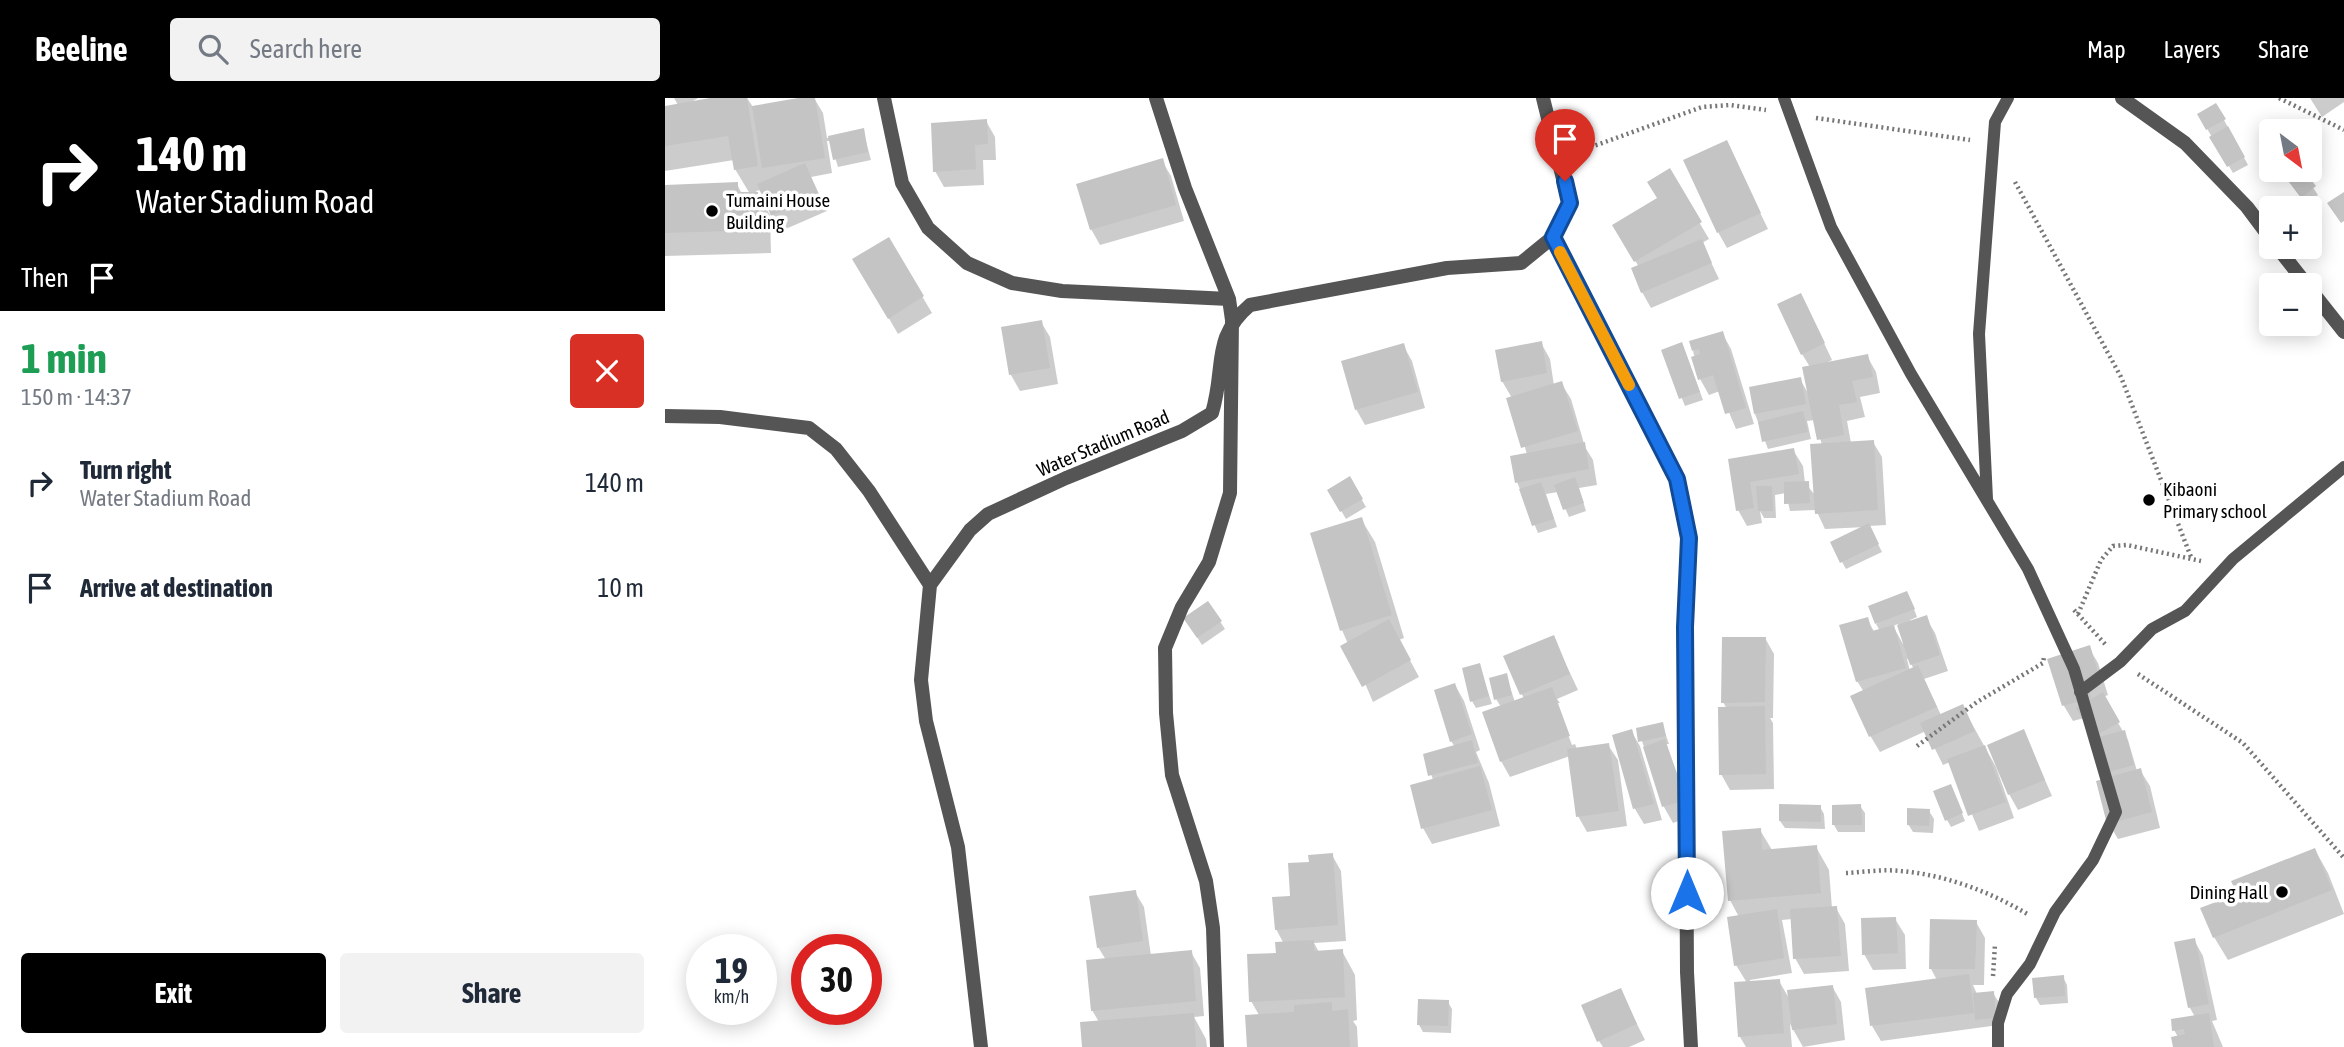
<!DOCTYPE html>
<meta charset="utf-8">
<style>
body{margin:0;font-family:"Asap Condensed",sans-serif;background:#f2f2f3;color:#1f2937;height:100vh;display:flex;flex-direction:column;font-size:26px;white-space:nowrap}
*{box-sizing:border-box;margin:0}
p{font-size:23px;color:#747a83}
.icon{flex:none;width:38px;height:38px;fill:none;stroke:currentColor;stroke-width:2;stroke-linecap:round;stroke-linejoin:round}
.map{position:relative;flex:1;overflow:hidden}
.details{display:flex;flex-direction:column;background:#fff;width:665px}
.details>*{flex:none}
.hud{background:#000;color:#fff;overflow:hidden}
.needle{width:46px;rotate:148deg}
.tools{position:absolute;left:1594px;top:21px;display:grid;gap:14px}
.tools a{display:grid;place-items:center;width:63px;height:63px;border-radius:7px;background:#fff;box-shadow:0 4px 18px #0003;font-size:35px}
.speed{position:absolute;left:21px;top:836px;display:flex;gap:14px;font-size:35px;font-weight:700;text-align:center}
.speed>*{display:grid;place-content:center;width:91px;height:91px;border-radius:50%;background:#fff;box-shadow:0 4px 18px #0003;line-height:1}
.speed small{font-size:18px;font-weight:400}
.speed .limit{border:10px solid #d22;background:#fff;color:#111}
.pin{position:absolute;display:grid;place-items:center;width:60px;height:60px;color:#fff;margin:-72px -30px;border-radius:50% 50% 50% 0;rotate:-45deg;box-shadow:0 0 7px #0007}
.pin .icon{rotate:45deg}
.me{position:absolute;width:77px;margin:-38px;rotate:0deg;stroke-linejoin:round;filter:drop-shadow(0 0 5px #0008)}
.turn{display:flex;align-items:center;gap:24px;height:147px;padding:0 21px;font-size:32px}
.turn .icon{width:91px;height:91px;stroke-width:2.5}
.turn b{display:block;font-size:49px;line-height:60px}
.then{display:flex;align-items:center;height:66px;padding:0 21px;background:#0003;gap:14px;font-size:26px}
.round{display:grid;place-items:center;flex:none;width:74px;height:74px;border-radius:7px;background:#f2f2f3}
.overview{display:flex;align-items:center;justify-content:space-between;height:119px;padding:0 21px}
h1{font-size:42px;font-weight:700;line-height:52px;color:#1e9e55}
.button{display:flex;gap:14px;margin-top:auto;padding:14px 21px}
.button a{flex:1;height:80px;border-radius:7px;background:#000;color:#fff;font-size:28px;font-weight:700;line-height:80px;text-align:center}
.button a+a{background:#f2f2f3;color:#1f2937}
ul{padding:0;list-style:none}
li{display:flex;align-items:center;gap:21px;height:105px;padding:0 21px}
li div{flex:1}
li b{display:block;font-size:26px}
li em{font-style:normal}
header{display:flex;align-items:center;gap:42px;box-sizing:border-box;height:98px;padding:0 35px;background:#000;color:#fff}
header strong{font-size:33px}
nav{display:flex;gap:38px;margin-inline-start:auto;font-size:24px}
.search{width:490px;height:63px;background:#f2f2f3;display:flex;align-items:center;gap:18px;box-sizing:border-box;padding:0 24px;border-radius:7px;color:#747a83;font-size:26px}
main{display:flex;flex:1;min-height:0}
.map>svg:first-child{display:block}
</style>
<header>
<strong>Beeline</strong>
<div class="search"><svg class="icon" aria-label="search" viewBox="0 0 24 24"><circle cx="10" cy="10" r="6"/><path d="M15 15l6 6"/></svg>Search here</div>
<nav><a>Map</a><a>Layers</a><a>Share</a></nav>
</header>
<main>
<section class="details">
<div class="hud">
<div class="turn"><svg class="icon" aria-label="right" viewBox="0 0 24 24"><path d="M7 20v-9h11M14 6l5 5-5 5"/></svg><div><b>140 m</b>Water Stadium Road</div></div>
<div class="then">Then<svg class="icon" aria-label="arrive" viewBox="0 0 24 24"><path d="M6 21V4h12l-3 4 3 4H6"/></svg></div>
</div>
<div class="overview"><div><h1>1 min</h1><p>150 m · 14:37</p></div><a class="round" style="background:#d93025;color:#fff"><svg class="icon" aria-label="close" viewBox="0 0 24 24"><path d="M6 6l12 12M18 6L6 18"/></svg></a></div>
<ul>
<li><svg class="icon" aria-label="right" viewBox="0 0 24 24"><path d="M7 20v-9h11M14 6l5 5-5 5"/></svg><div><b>Turn right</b><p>Water Stadium Road</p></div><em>140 m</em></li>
<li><svg class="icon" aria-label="arrive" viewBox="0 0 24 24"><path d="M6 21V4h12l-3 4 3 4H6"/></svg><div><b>Arrive at destination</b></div><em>10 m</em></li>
</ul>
<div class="button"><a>Exit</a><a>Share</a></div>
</section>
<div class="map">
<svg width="1679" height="949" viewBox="0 0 1679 949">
<rect width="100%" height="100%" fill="#fff"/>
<path fill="#0003" fill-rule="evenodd" d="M9,0H33L25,5L82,0L88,9L149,0L158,15L162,40L198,32L206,62L173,69L165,43H162L167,75L146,79L162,113L116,133L96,92L91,93L105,117L106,155L0,158V89L72,86L77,96H85L70,71L69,62L0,73V9L13,7Z
M1645,0H1679V4L1657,19Z
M1551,7L1583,67L1568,75L1534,17Z
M321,23L330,39L331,62H318L319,87L279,89L270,73Z
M1061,44L1103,131L1062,150L1053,134Z
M497,63L506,78L519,123L435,147L426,131Z
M1615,72H1636L1653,97L1641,106Z
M1004,73L1044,141L1037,145L1054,181L986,210L977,194L974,169L949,128L994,101Z
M223,141L267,215L233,236L190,162Z
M1144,213L1167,262L1161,265L1202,258L1211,274L1215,295L1195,299L1200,319L1182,323L1186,345L1208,344L1217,359L1221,427L1204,428L1217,454L1181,471L1177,464L1201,429L1160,431L1151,412L1125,413L1121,395L1110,397L1111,420H1099L1095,413L1097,425L1082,428L1073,412L1065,362L1128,352L1138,368L1140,385L1150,397L1157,347L1150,322L1142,323L1146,341L1103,351L1090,316L1135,281L1144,297L1145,269L1137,256Z
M376,224L385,239L393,286L355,293L346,277L338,231Z
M1057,235L1066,251L1089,326L1071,331L1055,293L1044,297L1035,281L1028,253Z
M876,245L885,261L889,288L896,285L906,301L920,349L928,362L932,387L914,390L921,413L904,419L893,394L881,396L892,429L873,435L852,384L862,357L847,300L837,283Z
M738,247L747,263L760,310L700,327L691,311Z
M998,253H1020L1038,302L1020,308Z
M684,380L701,409L681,421L664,392Z
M696,421L710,444L739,540L734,542L754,579L708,604L677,532Z
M1246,503L1252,519L1245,522L1246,525L1261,520L1270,535L1283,573L1259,581L1276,617L1297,608L1331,669L1349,720L1314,733L1285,664L1278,667L1261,633L1215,654L1206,639L1188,599L1199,594L1192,583L1202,521L1210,535L1215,533L1211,526ZM1233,526L1240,546H1238L1228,528ZM1242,561H1243L1249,571L1245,573Z
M543,505L560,531L537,547L525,528Z
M888,539L913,592L892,601L895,605H891L907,647L910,646L912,651L943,647L953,662L962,728L922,734L913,718L905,658L845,679L836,663V609L831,601L841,577L850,604L859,601L840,559Z
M1100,540L1109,556L1108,620H1105L1108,625L1109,691L1065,692L1056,676L1062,611L1058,604Z
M1424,550L1433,565L1443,597L1438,599L1463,642L1472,673L1475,672L1485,688L1495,730L1453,741L1444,726L1441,682L1419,620L1408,623L1399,608L1384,562Z
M814,567L827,606L811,610L807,603Z
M790,587L799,603L815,652L811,654L824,685L835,728L767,746L758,730L768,682L760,657L790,649L786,643Z
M997,626L1004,646H1001L1028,718L1008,725L999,709L973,631Z
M966,633L975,648L997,722L979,726L970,711L949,638Z
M1359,634L1387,698L1353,712L1344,696Z
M1289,695L1300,723L1286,729L1282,722Z
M1195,708L1200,715V734H1173L1169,727Z
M1155,709L1159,716L1160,731L1120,730L1115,723Z
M1264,713L1269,721L1268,735L1248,734L1243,726Z
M1095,732L1107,752L1151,749L1164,772L1167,810H1171L1180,826L1184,873L1139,876L1130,860L1127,821L1117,822L1127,875L1085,882V885L1114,883L1125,902L1167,888L1176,904L1180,942L1138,949L1125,926L1127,949H1081L1075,939L1082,885L1071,867L1074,819L1065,802Z
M1650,752L1663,775L1679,816L1563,862L1549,839L1574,797Z
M667,757L676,773L681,843L649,845L654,854L677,853L690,877L692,922L688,923L692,929L693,949H583L594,917L586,903L619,846L611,831L646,765Z
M470,794L479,809L486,858L526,854L535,870L539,918L529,919L541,941L542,949H419L434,924L427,912L441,862L433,849Z
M1230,821L1240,837L1241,871L1208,872L1199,856Z
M1311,824L1320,840L1319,887H1308L1312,896L1328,895L1333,903L1334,927L1216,943L1207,928L1272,882L1266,871Z
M1529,842L1538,858L1552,922L1547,923L1558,949H1510L1513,939L1509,932L1530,919L1525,910L1511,846Z
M1398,879L1402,887L1403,905L1375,907L1371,900Z
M955,892L980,942L964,949H938L934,943Z
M783,904L787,911L786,935L758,934L754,927Z"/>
<path fill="#c4c4c4" d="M45,0H82L93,68L69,72L63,38L0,48V8Z
M133,0H150L160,60L97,70L87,8Z
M1551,5L1561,21L1541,32L1532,16Z
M322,21L323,46L310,47L311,71L268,74L266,25Z
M1563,28L1580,59L1562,69L1544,39Z
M199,30L203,54L168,62L163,38Z
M1062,42L1096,115L1052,135L1018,62Z
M498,60L511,107L425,132L411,86Z
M140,65L154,97L106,118L92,86Z
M1005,70L1037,124L969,164L947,127L992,100L982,84Z
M1615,72H1638L1651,88L1636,100Z
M73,84V94H93L94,132L0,135V87Z
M1679,94V123L1676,125L1662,105Z
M224,139L259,198L223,221L187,161Z
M1037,141L1047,165L976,195L966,170Z
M1136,195L1160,245L1136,257L1112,206Z
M377,222L385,270L344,277L336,229Z
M1058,233L1081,310L1060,316L1048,277L1033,282L1026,259L1035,256L1034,251L1027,253L1024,243Z
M877,243L882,275L836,284L830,252Z
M1017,244L1035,294L1014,301L996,252Z
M739,245L753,294L690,312L676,263Z
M1203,256L1208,279L1187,283L1192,304L1174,307L1179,337L1152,342L1137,269Z
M1136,279L1141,306L1089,316L1084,289Z
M897,283L913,333L856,350L841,300Z
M1138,313L1143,334L1097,344L1093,324Z
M1209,342L1213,412L1150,416L1145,346Z
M920,344L924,371L850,385L845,358Z
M1129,350L1134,376L1085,384L1089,410L1071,413L1063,361Z
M685,378L698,401L675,414L662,392Z
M910,379L919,405L898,412L889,387Z
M1144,383L1145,405L1119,406V384Z
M876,384L889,421L867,428L854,391Z
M1091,388H1107L1108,413H1093Z
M697,419L727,517L675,533L645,435Z
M1204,425L1214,446L1175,465L1165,444Z
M1242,493L1250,511L1210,526L1203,508Z
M543,503L557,523L532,540L518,520Z
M1262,517L1275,557L1245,567L1232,527Z
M1203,519L1207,533L1229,527L1241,570L1191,584L1174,527Z
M724,521L746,562L697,589L675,548Z
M889,537L905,576L855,597L838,558Z
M1057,539H1101L1100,604L1056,605Z
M1425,547L1435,581L1422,586L1426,600L1397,608L1382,561Z
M815,565L824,598L805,604L797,570Z
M1253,567L1272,609L1204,639L1185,598Z
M842,575L847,597L829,602L824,580Z
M790,585L807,636L785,644L769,592Z
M887,589L905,638L835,664L817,614Z
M1438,594L1455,624L1428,639L1411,610Z
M1298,606L1310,633L1267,652L1255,625Z
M1100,608L1101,676L1054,677L1053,609Z
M998,624L1001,638L973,644L971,630Z
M967,631L989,706L968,711L947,637Z
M1359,631L1380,682L1343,697L1322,647Z
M1460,632L1469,667L1436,676L1427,641Z
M1000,641L1021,702L997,709L978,649Z
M807,642L813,665L763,678L758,656Z
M944,645L954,713L911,719L902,651Z
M1320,647L1341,704L1303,718L1282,661Z
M815,668L827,712L756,731L745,687Z
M1476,670L1487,714L1442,726L1431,683Z
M1286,686L1298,715L1280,723L1268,693Z
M1114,706L1156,707V724L1114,723Z
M1196,706L1197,727H1167V707Z
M1242,710L1265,711L1264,728L1242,727Z
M1096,730L1097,752L1152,747L1156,795L1063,803L1057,733Z
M1650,750L1667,792L1548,840L1535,810L1572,796L1566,783Z
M668,755L673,827L610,832L607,799L625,798L623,765L644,764L643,757Z
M471,792L478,843L432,850L424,798Z
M1172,808L1176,858L1128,861L1125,811Z
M1112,811L1119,860L1069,868L1062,819Z
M1231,819L1233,855L1197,857L1196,820Z
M1265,821L1312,822L1310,871H1264Z
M1530,840L1544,906L1523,910L1509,844Z
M649,842V853L678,851L680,899L584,904L582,856L611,855L610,844Z
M527,852L531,903L426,913L421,862Z
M1304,876L1309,915L1205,928L1200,890Z
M1399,877L1400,898L1369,900L1367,880Z
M1115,881L1119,935L1073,939L1069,884Z
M1168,887L1172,926L1127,932L1122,892Z
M956,890L972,926L932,944L916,907Z
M1329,893L1331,920L1310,922L1308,895Z
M753,901L784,902L783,928L752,927Z
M667,904V913L683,911L685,949H582L580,917L629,914V907Z
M529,915L531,949H417L415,924Z
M1544,915L1549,949H1508L1506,939L1520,936L1519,931L1507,933L1506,921Z"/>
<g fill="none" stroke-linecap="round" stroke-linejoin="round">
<path stroke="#777" stroke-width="4.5" stroke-dasharray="2 3.5" stroke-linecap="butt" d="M1614,0L1679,32
M1151,20L1305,42
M915,53L1037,9L1065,7L1101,12
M1350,84L1456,279L1526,459
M1409,512L1441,547
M1413,516L1436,462L1448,448L1462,447L1536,463
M1473,576L1578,645L1679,760
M1252,648L1312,604L1378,565L1379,559
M1181,775C1199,774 1218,771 1236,773C1281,777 1326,794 1364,817
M1328,878L1330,846"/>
<path stroke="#555" stroke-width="12" d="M1119,0L1166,129L1246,276L1363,471L1409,571L1451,714L1428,762L1390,814L1365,866L1342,896L1333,925V949
M1322,401L1314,236L1330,24L1343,0
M1415,594L1455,564L1487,531L1520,513L1568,461L1679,369"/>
<path stroke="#555" stroke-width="14" d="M219,0L237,85L263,130L302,165L347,185L397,193L564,201
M491,0L520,90L564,201L567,222L565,395L544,464L517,509L500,550L501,615L507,677L541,783L548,830L552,949
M1457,0L1520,45L1582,109L1606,141
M888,139L1012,381L1024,440L1020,529L1022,874L1026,949
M1612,149L1642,187
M1645,191L1679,234
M0,318L55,319L144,330L171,351L204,393L265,487
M316,949L293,749L261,623L256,582L265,487L305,432L323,416L401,380L517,333L547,315C561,269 546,240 585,207L782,170L856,165L888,139L904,105L878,0"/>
</g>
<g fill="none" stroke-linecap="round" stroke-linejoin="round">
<g stroke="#114b97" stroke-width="18">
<path id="route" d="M900,83L905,105L888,139L1012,381L1024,440L1020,529L1022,795"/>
</g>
<use href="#route" stroke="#1a73e8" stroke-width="12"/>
<path stroke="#f59e0b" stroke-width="12" d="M895,154L964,287"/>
</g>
<g fill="#000" stroke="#fff" stroke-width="2.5">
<circle cx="47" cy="113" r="7"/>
<circle cx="1484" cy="402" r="7"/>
<circle cx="1617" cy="794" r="7"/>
</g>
<g text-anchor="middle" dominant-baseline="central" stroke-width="7" stroke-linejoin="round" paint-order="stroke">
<g font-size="19" fill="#000" stroke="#fff" text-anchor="start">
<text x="61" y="102">Tumaini House<tspan x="61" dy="22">Building</tspan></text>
<text x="1498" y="391">Kibaoni<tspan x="1498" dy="22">Primary school</tspan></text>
<text x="1603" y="794" text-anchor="end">Dining Hall</text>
</g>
<g font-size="19" fill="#000" stroke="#fff">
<text transform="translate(438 345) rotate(-23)">Water Stadium Road</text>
</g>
</g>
</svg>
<div class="tools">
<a><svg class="needle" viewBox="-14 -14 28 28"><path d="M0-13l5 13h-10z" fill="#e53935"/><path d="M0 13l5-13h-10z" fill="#747a83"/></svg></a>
<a>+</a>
<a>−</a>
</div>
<div class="speed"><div>19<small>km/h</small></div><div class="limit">30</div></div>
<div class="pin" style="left:900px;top:83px;background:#d93025"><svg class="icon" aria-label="arrive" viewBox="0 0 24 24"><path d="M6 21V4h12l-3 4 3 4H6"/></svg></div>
<svg class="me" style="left:1022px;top:795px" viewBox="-20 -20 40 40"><circle r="19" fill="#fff"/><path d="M0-13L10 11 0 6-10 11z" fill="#1a73e8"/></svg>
</div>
</main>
